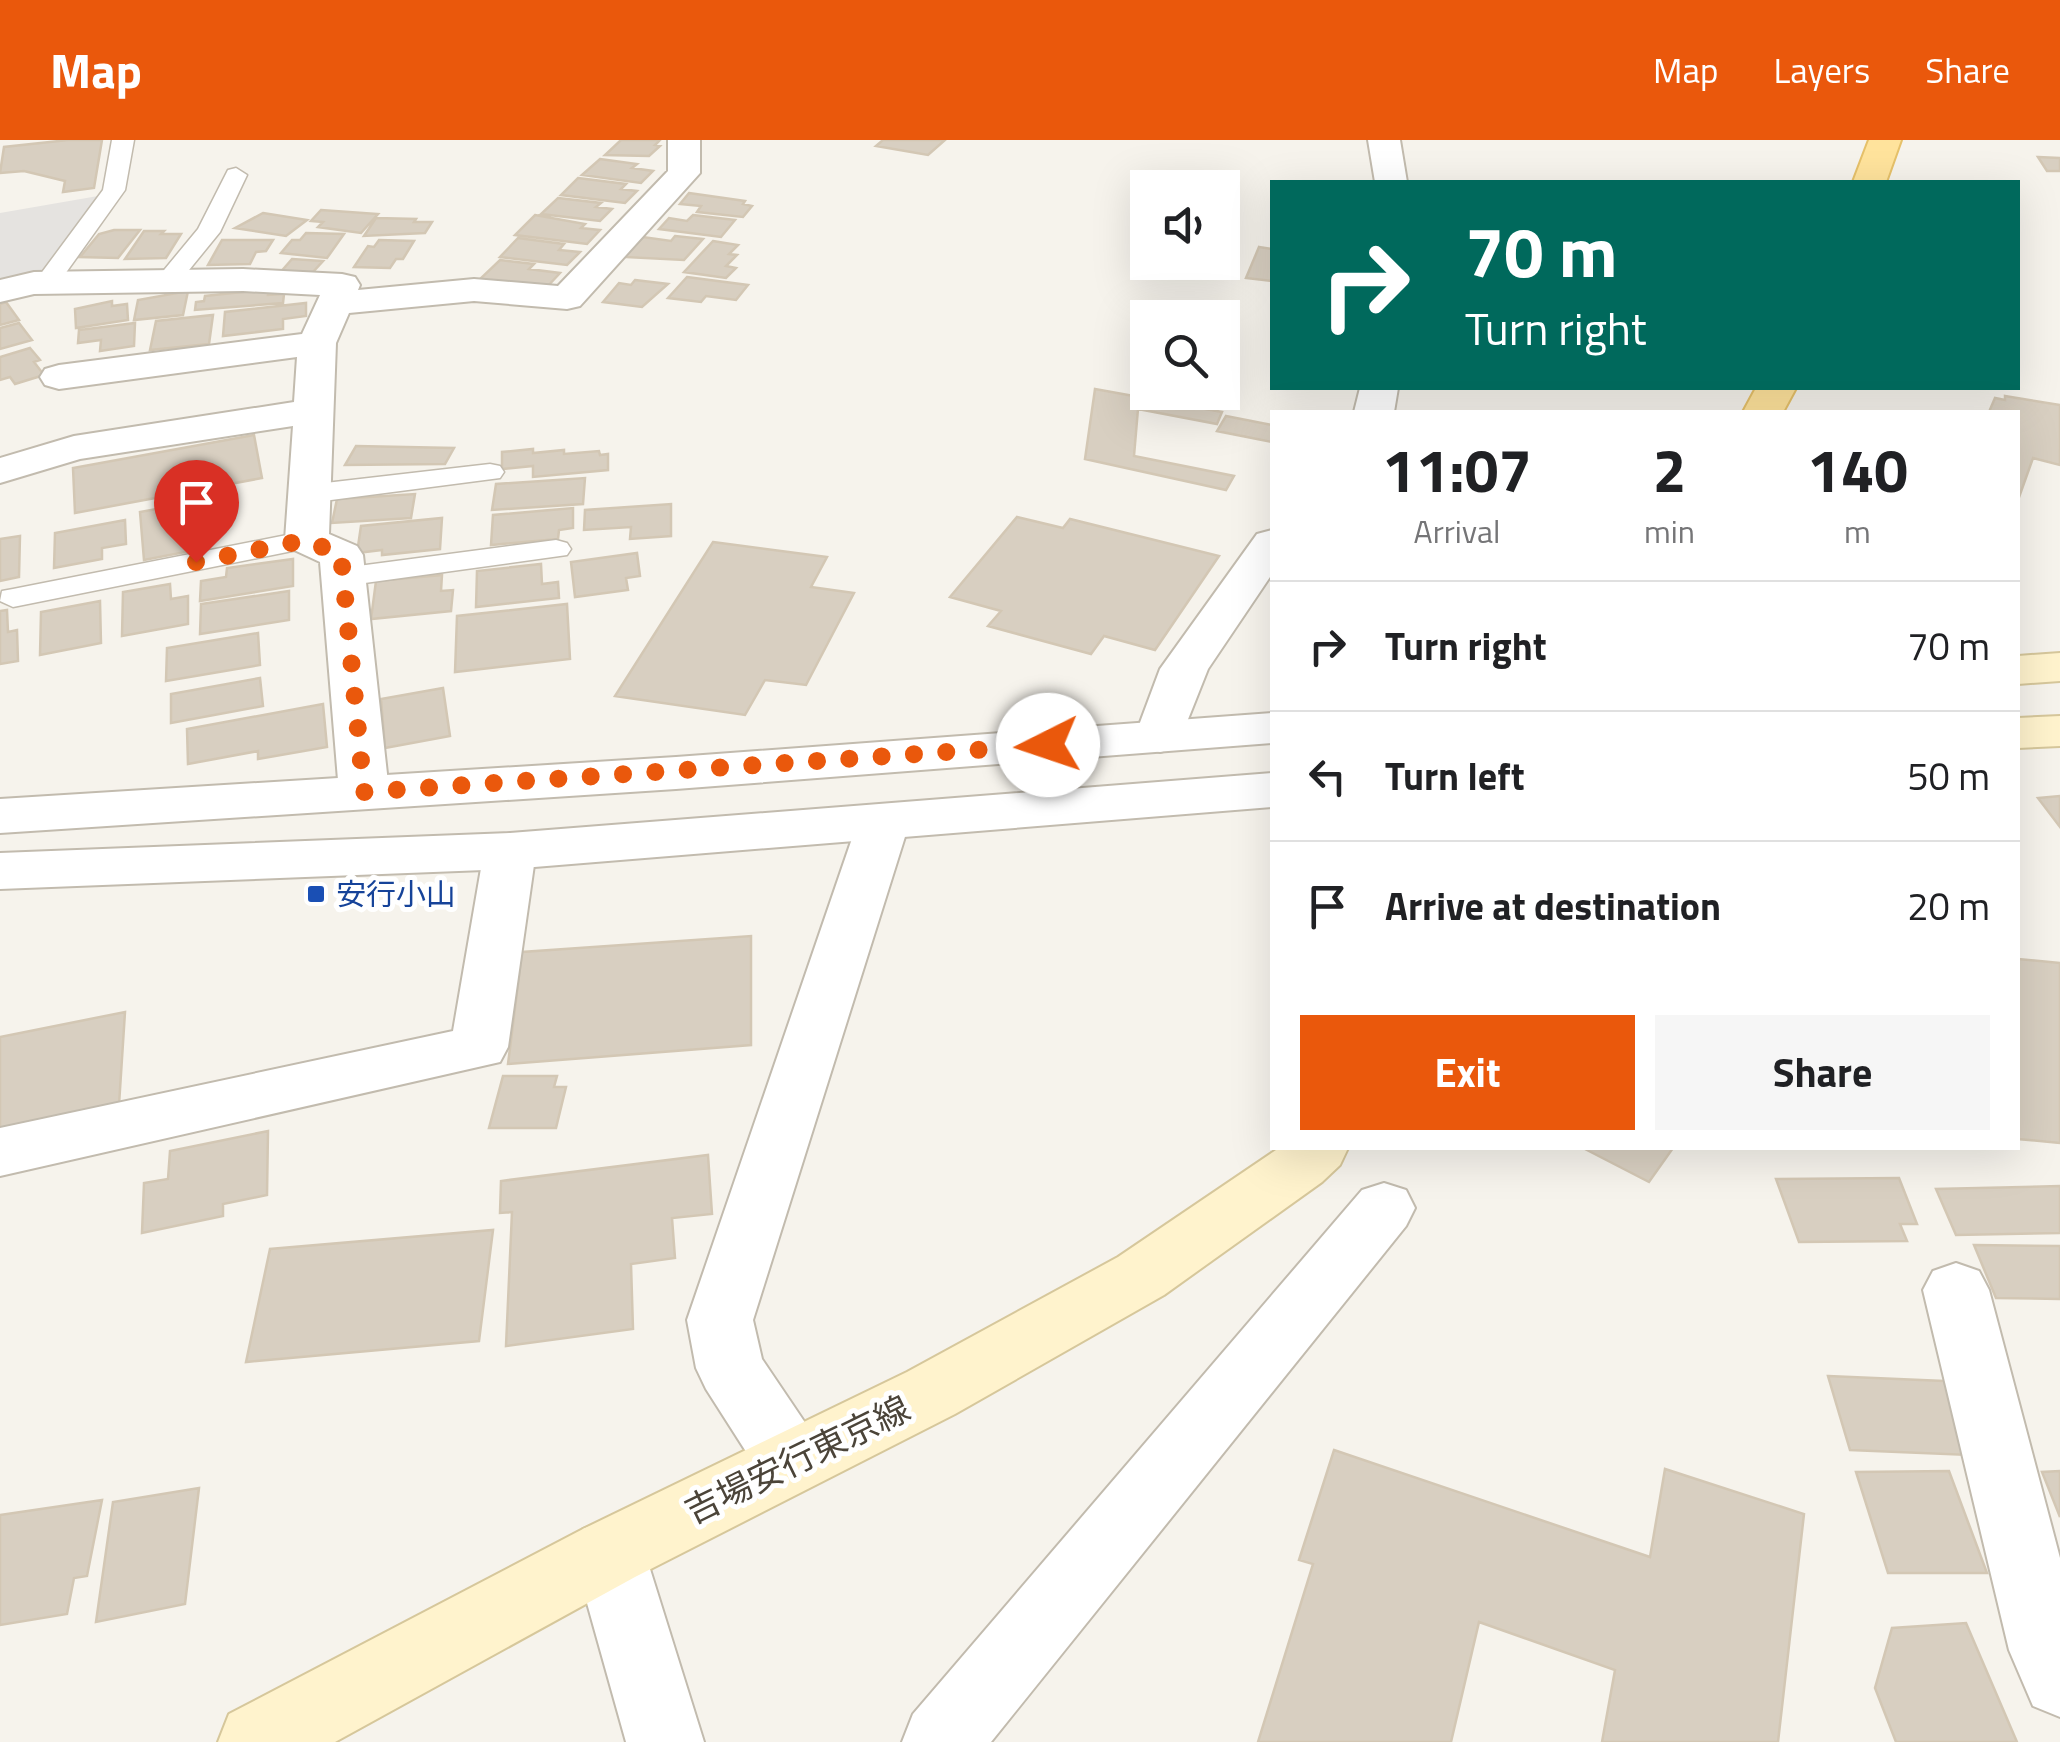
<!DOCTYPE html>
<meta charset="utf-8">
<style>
body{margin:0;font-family:"Titillium Web","Noto Sans JP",sans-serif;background:#f6f6f6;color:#202124;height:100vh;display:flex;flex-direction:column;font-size:38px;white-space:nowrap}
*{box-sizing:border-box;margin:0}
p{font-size:32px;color:#757577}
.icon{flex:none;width:55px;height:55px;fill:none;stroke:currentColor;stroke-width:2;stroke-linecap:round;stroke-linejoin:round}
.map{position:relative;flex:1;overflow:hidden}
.sheet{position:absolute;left:1270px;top:270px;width:750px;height:740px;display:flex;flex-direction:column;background:#fff;border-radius:0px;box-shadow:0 10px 40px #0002}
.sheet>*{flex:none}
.top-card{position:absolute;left:1270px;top:40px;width:750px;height:210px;border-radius:0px;box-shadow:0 10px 40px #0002;background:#00695c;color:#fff;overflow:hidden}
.fabs{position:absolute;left:1130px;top:30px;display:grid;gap:20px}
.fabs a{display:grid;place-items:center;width:110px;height:110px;border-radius:0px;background:#fff;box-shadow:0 10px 40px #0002;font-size:50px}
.pin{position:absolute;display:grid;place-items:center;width:85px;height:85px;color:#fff;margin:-102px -42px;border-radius:50% 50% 50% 0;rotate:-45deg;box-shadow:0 0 10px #0007}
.pin .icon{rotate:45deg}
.me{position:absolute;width:110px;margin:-55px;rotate:266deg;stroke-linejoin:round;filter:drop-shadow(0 0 8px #0008)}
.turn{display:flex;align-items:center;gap:35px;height:210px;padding:0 30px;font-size:45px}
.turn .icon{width:130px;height:130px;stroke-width:2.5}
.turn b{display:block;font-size:70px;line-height:85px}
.eta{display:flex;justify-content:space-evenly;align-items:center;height:170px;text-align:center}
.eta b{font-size:60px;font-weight:700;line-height:70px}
.action{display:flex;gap:20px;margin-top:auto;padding:20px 30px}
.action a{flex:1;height:115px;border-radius:0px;background:#ea580c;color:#fff;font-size:40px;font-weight:700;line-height:115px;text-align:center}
.action a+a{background:#f6f6f6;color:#202124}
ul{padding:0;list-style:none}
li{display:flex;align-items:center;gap:30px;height:130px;padding:0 30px;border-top:2px solid #e0e0e0}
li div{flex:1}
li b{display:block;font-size:38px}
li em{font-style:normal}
header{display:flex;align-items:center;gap:60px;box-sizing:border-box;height:140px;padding:0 50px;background:#ea580c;color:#fff}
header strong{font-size:48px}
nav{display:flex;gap:55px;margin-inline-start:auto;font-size:35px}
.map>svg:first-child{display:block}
</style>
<header>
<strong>Map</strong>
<nav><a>Map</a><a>Layers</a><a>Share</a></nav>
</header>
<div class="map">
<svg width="2060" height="1602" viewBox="0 0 2060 1602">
<rect width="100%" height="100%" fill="#f6f3ec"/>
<path fill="#e5e3e0" d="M98,56L38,137L0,143V73Z"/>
<path fill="#d8cfc1" stroke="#d3c7b4" stroke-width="2.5" d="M68,0H102L94,48L63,52L65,41L24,31L0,33L4,7Z
M621,0H660L655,5L660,6L649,16L605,15Z
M883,0H945L928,15L876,6Z
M2038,17L2060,18V31H2047Z
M600,19L637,24L632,28L653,31L641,43L582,35Z
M578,38L626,44L621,49L637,51L625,63L561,55Z
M689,53L745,61L743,64L752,66L743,77L697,72L701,66L680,64Z
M558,58L601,63L596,67L612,69L600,81L541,74Z
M321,70L378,74L361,93L318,87L323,82L311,81Z
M263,73L307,80L286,96L235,88Z
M535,75L585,84L581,88L600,90L587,104L515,95Z
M693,75L735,80L721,97L659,89L669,78L687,81Z
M376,78L416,79L414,82H432L425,93L364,96Z
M114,90H140L118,118L80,117L99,94Z
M144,91H164L161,94H181L166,118L125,119Z
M306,93L344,94L327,118L281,113L292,100H300Z
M675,96L703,99L684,120L624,117L643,97L671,101Z
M518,98L564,104L559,110L580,112L567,125L500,117Z
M222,100H273L266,111L256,112L250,124L208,125Z
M379,100L414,101L403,119H396L390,128L354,127L368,106L374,107Z
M713,101L738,105L729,114L737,115L726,126L736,128L726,138L684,132Z
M1259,107L1272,109V141L1246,138Z
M292,119L323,121L312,133L278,135Z
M500,120L534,124L529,129L560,133L546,148L480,139Z
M687,137L748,145L736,160L706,156L701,162L668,158Z
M635,140L668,144L642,167L603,162L619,143L631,145Z
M269,149L268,155L284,154L283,163L195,170L196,162L204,161L205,156Z
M188,151L183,175L134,180L138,160Z
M112,161V166L127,164L128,180L76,188L75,169Z
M6,162L19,180L0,185V164Z
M306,163V176L283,179V189L223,196L225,172Z
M213,175L209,204L150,210L156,181Z
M19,183L32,200L0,209V188Z
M135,183L134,206L100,211L101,200L78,203L79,190Z
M30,208L40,220L34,222L44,235L15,244L10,237L0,240V217Z
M1095,249L1222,272L1217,284L1138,269L1134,316L1234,336L1226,350L1085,319Z
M2005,256L2060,265V325L2033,318L2018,360V272H1989L1995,258L2005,260Z
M1226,276L1272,285V302L1217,291Z
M254,295L262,338L75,373L73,328Z
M356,306L454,308L445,324L345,325Z
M533,309V313L564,310V314L599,311L600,315L608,314V330L533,337V326L502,329V312Z
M585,338L583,364L492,370L496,344Z
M415,354L411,378L332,383L337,359Z
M201,361L206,408L144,420L140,372Z
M671,364V396L630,399L631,387L584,390L585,370Z
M573,368V388L559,390L558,399L491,405L493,375Z
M1017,377L1063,388L1070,379L1219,416L1155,510L1104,496L1091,514L988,486L1001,471L950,457Z
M442,378L440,409L382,415V410L357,413L361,386Z
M125,380L126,404L102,408V419L54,428L55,393Z
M20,396L19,437L0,441V399Z
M713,402L827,417L811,447L854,453L806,545L765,540L745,575L615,556Z
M637,413L640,436L626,438L628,450L575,457L571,422Z
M293,419V446L200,461L201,441L226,437L227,428Z
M541,424L542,444L558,442L559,458L476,467L477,431Z
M442,435L441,451L453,450L451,471L371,479L376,441Z
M170,444L171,459L188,456V484L122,496L123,452Z
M289,451V480L200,494L201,464Z
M100,461L101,503L40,515L41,472Z
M567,464L570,519L455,532L457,476Z
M7,470L8,492L17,490L18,521L0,524V471Z
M258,493L260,525L166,541L167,508Z
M260,538L263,566L171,583V554Z
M443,548L450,596L385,608L381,559Z
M323,564L327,607L258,619V611L188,624L187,589Z
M2060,656V687L2038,658Z
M751,796V905L508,924L522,812Z
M2018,819L2060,823V1003L2018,999Z
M125,872L119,965L0,989V897Z
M503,936H557L554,947H566L556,988H489Z
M268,991L267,1055L223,1064V1076L142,1093L144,1043L168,1039L170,1011Z
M1583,1008H1673L1649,1042Z
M708,1015L712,1074L672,1078L675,1118L631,1124L633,1189L506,1206L512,1072L500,1073L501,1041Z
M1899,1038L1917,1084H1900L1907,1101L1799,1102L1776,1039Z
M2060,1046V1093L1956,1095L1936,1049Z
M493,1090L479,1201L246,1222L270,1109Z
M1974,1105L2060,1106V1159L1996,1158Z
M1828,1236L1944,1241L1969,1315L1850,1310Z
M1334,1310L1650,1417L1665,1329L1804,1374L1778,1602H1602L1615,1530L1479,1482L1451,1602H1258L1313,1424L1299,1420Z
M1949,1331L1987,1433H1888L1856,1332Z
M2060,1331V1377L2042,1332Z
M199,1348L185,1464L96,1482L113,1362Z
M102,1360L87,1436L74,1438L67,1474L0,1485V1375Z
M1966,1483L2017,1602H1896L1875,1548L1892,1488Z"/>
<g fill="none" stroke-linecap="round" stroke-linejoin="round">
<g stroke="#c2bbae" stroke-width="3">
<path id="service" d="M112,0H134L125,50L55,148H37L34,143L103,50Z
M236,28L247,35L220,92L176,146H158L155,141L198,89L228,30Z
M490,324L500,326L504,332L500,338L308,363L298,360L294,354L298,348L308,345Z
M307,391L317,394L322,400L317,406L13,467L0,461L2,451L13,449Z
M556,400L567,403L571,409L567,415L343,446L332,443L328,437L332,431L343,428Z"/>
</g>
<g stroke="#c2bbae" stroke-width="4">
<path id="minor" d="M668,0H700V33L580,166L567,169L474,161L349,173L336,203L329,394L357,406L363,415L389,652L382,664L364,669L346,664L339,652L320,422L292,409L285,400L293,286L80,319L0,343V318L74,296L294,262L297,217L59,249L45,245L40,237L45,229L59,225L302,194L320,155L243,151L34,154L0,162V140L34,132L243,129L342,134L355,137L360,145L358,150L474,139L558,146L668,31Z
M1368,0H1400L1407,42H1375Z
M1360,248H1398L1394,272H1354Z
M1272,390V434L1208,529L1177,607L1160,612L1143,607L1135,596L1160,529L1257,394Z
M883,667L901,672L909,684L753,1180L762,1219L816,1299L826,1321L816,1343L791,1352L766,1343L706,1249L696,1228L687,1180L857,684L865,672Z
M510,693L529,699L536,711L508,907L500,922L0,1036V988L453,891L484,711L491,699Z
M1384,1043L1406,1050L1415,1068L1406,1086L991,1602H902L913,1574L1362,1050Z
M1956,1123L1979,1131L1989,1150L2060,1418V1577L2033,1566L2009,1510L1923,1150L1933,1131Z
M609,1379L635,1389L645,1413L704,1602H626L573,1413L583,1389Z"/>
</g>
<g stroke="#c2bbae" stroke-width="4">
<path id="tertiary" d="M1272,573V603L676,649L0,693V659L676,617Z
M1272,633V667L510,729L0,749V713L510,693Z"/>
</g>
<g stroke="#d6c79b" stroke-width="4">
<path id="secondary" d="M2060,513V541L2018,544V516Z
M2060,576V606L2018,608V578Z
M1279,1008H1348L1340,1025L1322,1042L1164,1155L955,1274L635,1437L335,1602H218L229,1574L583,1389L907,1232L1118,1117Z"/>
</g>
<g stroke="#e6c16a" stroke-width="4">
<path id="primary" d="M1869,0H1901L1886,42H1853Z
M1756,248H1796L1783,272H1743Z"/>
</g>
<use href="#service" fill="#fff" fill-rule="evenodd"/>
<use href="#minor" fill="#fff" fill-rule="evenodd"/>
<use href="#tertiary" fill="#fff" fill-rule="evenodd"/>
<use href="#secondary" fill="#fff3cd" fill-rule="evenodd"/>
<use href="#primary" fill="#ffe39c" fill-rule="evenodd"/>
</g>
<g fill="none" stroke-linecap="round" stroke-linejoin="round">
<path stroke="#ea580c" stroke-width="18" stroke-dasharray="0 32.4" d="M196,422L306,400L341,415L364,652L1048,605"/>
</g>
<rect fill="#1a4fb4" stroke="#fff" stroke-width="4" x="306" y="744" width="20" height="20" rx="5"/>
<g text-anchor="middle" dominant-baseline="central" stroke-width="10" stroke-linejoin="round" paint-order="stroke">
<g font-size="30" fill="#164399" stroke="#fff" text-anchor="start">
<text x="336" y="754">安行小山</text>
</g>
<g font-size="35" fill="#4b4439" stroke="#fff">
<text transform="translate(797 1319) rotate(-26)">吉場安行東京線</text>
</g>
</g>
</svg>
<div class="fabs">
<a><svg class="icon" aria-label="sound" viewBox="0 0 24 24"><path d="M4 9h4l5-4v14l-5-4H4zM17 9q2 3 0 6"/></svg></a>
<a><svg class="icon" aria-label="search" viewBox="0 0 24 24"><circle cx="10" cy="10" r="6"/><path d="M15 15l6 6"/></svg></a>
</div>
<div class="pin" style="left:196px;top:422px;background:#d93025"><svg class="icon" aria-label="arrive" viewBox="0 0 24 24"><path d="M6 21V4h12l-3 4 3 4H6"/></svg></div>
<svg class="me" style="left:1048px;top:605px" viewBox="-20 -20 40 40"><circle r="19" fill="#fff"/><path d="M0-13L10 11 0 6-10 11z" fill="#ea580c"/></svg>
<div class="top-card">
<div class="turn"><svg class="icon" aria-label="right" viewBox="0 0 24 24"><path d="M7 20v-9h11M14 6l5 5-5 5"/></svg><div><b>70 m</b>Turn right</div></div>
</div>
<section class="sheet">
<div class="eta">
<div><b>11:07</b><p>Arrival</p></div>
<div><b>2</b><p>min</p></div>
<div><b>140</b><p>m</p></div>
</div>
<ul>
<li><svg class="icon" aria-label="right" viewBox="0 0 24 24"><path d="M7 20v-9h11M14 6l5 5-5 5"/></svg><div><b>Turn right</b></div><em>70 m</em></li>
<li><svg class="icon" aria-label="left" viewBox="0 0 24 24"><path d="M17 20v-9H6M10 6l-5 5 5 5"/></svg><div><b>Turn left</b></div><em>50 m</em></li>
<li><svg class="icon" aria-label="arrive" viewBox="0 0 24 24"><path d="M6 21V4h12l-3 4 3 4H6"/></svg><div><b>Arrive at destination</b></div><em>20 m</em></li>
</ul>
<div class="action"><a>Exit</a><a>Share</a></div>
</section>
</div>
